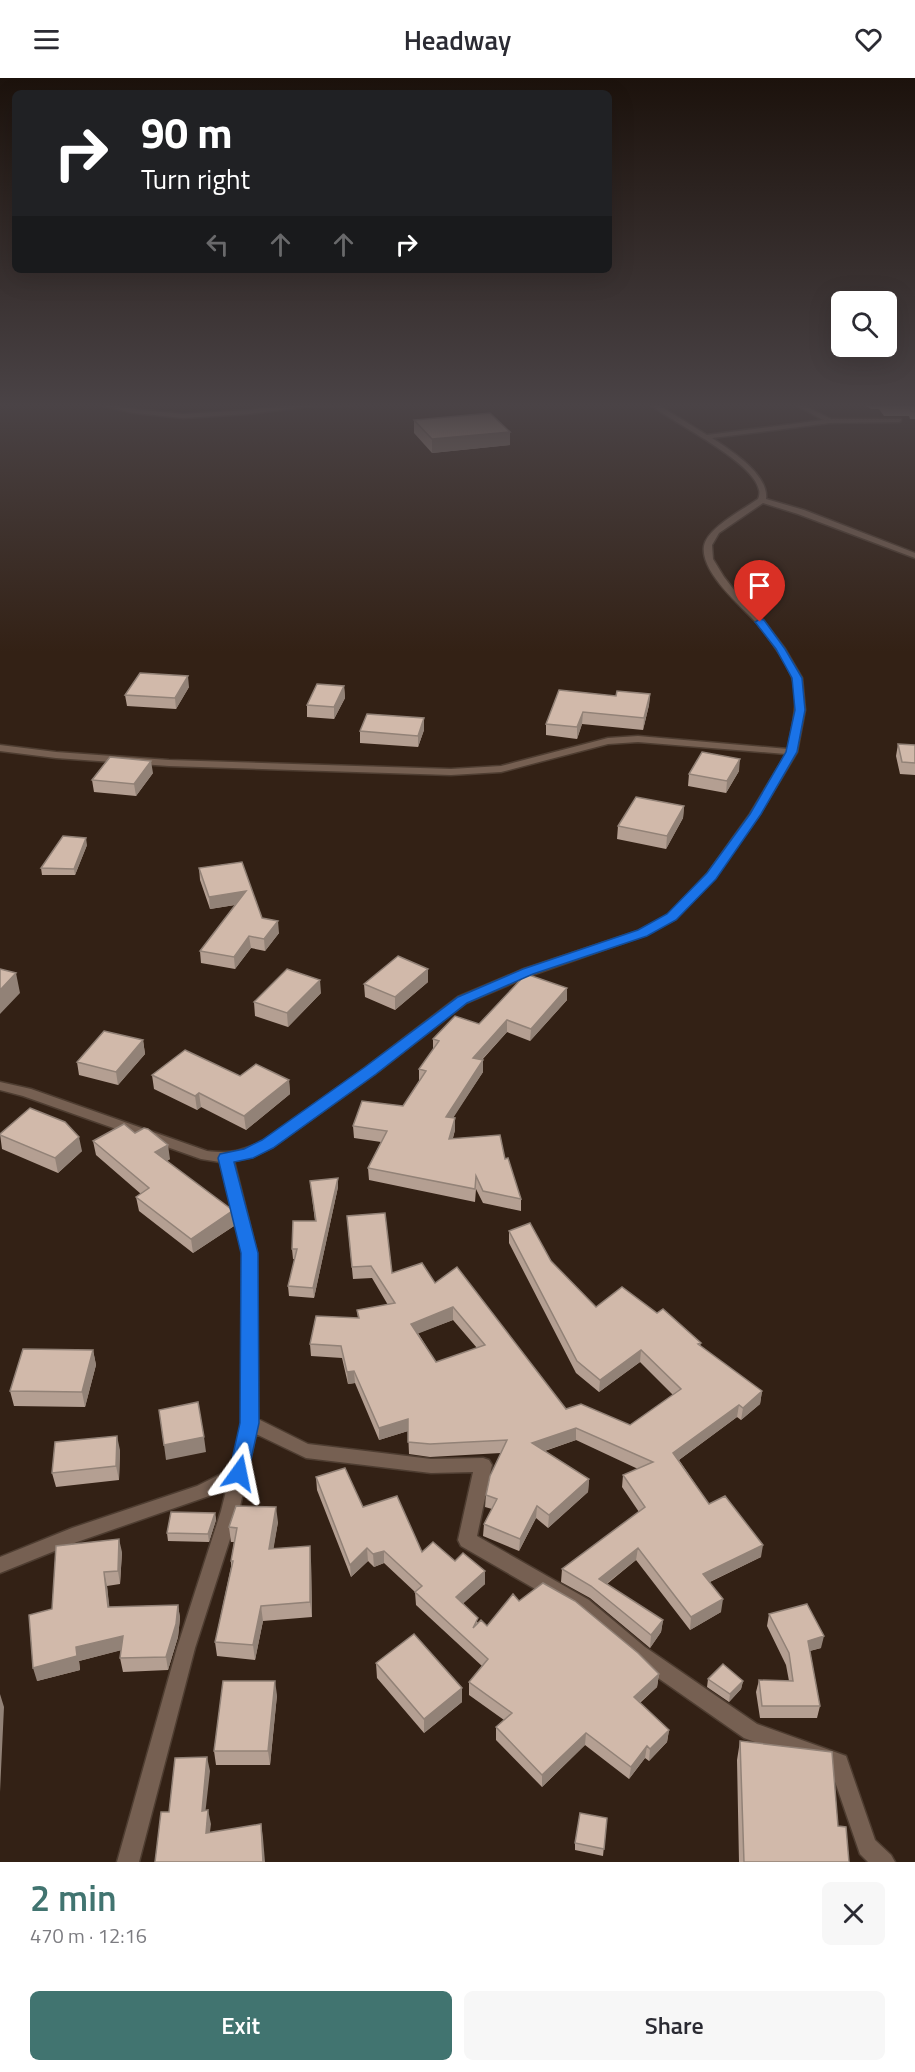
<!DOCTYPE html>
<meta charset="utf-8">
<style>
body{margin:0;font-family:"Titillium Web",sans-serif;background:#f7f7f7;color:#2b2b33;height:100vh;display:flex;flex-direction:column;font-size:22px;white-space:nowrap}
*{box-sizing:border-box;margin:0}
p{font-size:20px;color:#7c7c81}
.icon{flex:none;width:33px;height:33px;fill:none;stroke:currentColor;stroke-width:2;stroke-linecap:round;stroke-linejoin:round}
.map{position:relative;height:1784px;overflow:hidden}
.side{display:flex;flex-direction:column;background:#fff;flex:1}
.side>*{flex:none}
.guide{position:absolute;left:12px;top:12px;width:600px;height:183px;border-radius:9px;box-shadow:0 6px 24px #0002;background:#202124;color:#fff;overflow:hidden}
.buttons{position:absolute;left:831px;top:213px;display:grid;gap:12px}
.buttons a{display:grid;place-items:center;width:66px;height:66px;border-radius:9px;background:#fff;box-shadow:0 6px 24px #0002;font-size:30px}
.pin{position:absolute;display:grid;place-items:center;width:51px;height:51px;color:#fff;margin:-62px -26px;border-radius:50% 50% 50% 0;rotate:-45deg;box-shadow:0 0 6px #0007}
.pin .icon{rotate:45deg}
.me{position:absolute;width:66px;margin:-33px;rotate:12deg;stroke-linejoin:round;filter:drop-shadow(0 0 4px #0008)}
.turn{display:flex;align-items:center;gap:21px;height:126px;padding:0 30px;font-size:27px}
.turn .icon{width:78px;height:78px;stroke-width:2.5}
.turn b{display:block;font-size:42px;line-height:51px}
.lanes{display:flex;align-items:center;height:57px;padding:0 30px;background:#0003;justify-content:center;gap:30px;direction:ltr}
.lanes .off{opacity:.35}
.round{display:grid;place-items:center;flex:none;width:63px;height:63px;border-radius:9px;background:#f7f7f7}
.headline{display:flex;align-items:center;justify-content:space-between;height:102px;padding:0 30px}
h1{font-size:36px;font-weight:600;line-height:45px;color:#417470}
.action{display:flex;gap:12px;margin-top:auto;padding:12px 30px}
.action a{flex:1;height:69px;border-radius:9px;background:#417470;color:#fff;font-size:24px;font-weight:600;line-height:69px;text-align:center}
.action a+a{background:#f7f7f7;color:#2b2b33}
header{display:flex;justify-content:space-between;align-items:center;height:78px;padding:0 30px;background:#fff;font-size:27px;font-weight:600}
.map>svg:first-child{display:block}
</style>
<header><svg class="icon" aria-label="menu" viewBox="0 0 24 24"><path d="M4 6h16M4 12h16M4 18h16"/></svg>Headway<svg class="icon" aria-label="heart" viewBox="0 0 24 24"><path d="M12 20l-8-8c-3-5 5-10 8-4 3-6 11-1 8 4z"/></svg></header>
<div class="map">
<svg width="915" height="1784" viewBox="0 0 915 1784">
<rect width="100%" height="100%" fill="#332115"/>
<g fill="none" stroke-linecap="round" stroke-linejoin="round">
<g stroke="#4e3d31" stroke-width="3">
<path id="minor" d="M91,325H102L134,331L183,336L248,332L309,325H380L377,327L313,328L248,336L183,340L134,335Z
M648,325H655L707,357L823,342L792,325H799L831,341H901V343L899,344L830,345L712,360C730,372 769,396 766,421L804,432L915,475V480L798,436L763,425L719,455L712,467L713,481L724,499L738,517L763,542L785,571L802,600L805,632L797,674L760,736L715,800L676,841L646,857L532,897L466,925L375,996L273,1069L253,1079L234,1083L257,1175L258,1341L308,1366L431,1381L483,1380L489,1382L492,1387L477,1458L589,1522L645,1569L757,1646L846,1678L875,1762L891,1777L895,1784H868L860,1776L831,1692L744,1660L631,1581L575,1534L461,1468L458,1462L473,1394L431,1395L306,1380L256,1356L239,1433L195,1570L139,1784H117L177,1570L221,1433L227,1409L209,1418L77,1464L0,1495V1479L72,1450L197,1408L231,1391L242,1345L243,1175L220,1084L201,1081L23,1018L0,1012V1004L31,1011L207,1073C231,1076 242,1073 263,1063L365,990L458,919L524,891L638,853L668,837L707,796L750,736L786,676L638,664L608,666L501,694L451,697L169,688L56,680L0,673V667L56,674L169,682L451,691L501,688L608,660L638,658L788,671C792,648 800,621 792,599C784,580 770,561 757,545C741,528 700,494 704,468C707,450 744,431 758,421C759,419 760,414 759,412C754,383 671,344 648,325Z"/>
</g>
<use href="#minor" fill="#766052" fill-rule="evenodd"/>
</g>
<path fill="#b49f92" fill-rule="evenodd" d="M861,325H915V341H910L909,338H884L879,331H871Z
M414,342L510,367L432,375L414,355Z
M344,608L345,620L334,641L307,639V627Z
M189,609L176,631L127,628L125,617Z
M650,616L649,627L643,652L582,646L577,661L546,657V646L616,618Z
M424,640V652L418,669L360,665V653Z
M898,666L915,667V697L900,696L896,678Z
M739,693L726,715L688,708L689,696Z
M153,695L136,718L94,714L92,702Z
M684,728L683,740L666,771L617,761L618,748Z
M87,767L75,797H42L41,790Z
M199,790L262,840L279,855L265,873L251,870L235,891L201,885L200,873L235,827L210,831L200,802Z
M428,904L395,932L365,919L364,906Z
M567,910V922L530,963L507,954L482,982H483V994L453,1039L455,1052L453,1060L505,1081L521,1121V1133L483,1125L476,1111L475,1124L369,1102L368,1090L381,1064L354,1060L353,1048L403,1028L419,1003V991L433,972V961L479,946Z
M321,915L288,949L255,938L254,924Z
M143,962L145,976L118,1007L79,997L77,984Z
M152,997L240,998L289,1002L290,1016L246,1052L201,1029L197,1032L154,1011Z
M135,1055L170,1081L167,1083L232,1133L234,1148L193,1175L139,1133L136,1119L141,1116L96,1077L93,1063Z
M0,1056L82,1073L58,1095L2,1071Z
M310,1103L338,1109L314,1220L289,1218L288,1208L295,1181H293L292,1171L315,1143Z
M348,1150L392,1195L435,1205L566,1331L630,1347L673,1317L640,1284L599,1314L576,1295L509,1165V1153L551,1183L596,1229L657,1235L701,1265L700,1268L762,1313L760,1326L741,1342L737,1339L679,1382L709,1426L761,1479L710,1504L721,1534L690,1552L636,1482L607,1506L663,1542L661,1554L650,1570L590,1520L561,1504L562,1491L639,1434L622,1409L623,1397L638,1391L576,1362L545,1373L589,1401L588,1414L548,1450L536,1440L519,1473L483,1458L484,1446L492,1431L485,1429L486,1417L501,1375L430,1379L409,1376L408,1353L379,1362L355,1305L348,1306L342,1280L311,1278L310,1266L358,1240L357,1232L388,1227L372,1200L353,1201ZM453,1242L477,1270L436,1284L418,1255Z
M93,1272L96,1287L85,1329L14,1328L10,1313Z
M120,1372L119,1402L56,1409L52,1395Z
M316,1399L363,1429L422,1474L455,1483L485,1506L463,1525L478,1545L487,1548L519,1523L659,1596L657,1609L640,1625L669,1652L667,1664L649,1683L645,1680L629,1701L585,1667L542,1709L496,1662V1649L504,1642L469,1617V1604L482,1588L416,1527L415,1514L384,1485L374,1489L368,1483L351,1499L317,1412Z
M215,1435L216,1442L209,1464L168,1463L167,1455Z
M278,1444L273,1471L311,1483L312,1539L263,1543L255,1582L217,1578L215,1564L231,1489V1483L234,1464H231L229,1449Z
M122,1474L120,1506L107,1508L109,1529L178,1527L180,1540L178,1559L168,1592L123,1594L120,1580L121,1572L79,1583L80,1592L37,1603L52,1531Z
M769,1536L821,1570L810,1573L820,1628L817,1640H760L756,1614L759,1602L789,1603L786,1587L767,1548Z
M376,1585L462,1624L424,1655L377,1600Z
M708,1601L743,1603L741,1611L729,1624L707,1609Z
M277,1617L270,1687H216L214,1673Z
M740,1663L838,1748L849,1784H739L737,1682Z
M607,1740L603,1778L575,1772V1765Z"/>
<path fill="#928277" d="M510,354V367L432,375V361Z
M188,598L189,609L176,631L175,620Z
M344,608L345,620L334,641V629Z
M650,616L649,627L643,652L644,640Z
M583,634L582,646L577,661V649Z
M424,640V652L418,669V658Z
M740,681L739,693L726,715L727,703Z
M151,683L153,695L136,718L134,706Z
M684,728L683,740L666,771L667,758Z
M86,760L87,767L75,797L74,791Z
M246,813L247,825L210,831L209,819Z
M278,843L279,855L265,873L264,861Z
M249,858L251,870L235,891L234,879Z
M428,891V904L395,932V919Z
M16,895L20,915L0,936V912Z
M320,902L321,915L288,949L287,935Z
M567,910V922L530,963L531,951Z
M507,942V954L473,991V980Z
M143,962L145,976L118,1007L116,994Z
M483,982V994L446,1051V1039Z
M289,1002L290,1016L246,1052L244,1038Z
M199,1015L201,1029L197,1032L195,1018Z
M455,1040V1052L449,1073V1061Z
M79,1059L82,1073L58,1095L55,1080Z
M168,1067L170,1081L157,1089L155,1074Z
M338,1100V1109L314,1220L313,1210Z
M232,1133L234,1148L193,1175L191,1161Z
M453,1229V1242L412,1258L411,1246Z
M93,1272L96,1287L85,1329L82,1314Z
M641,1272L640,1284L599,1314L600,1302Z
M354,1293L355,1305L348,1306L347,1294Z
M762,1313L760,1326L741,1342L743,1330Z
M739,1327L737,1339L672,1387L673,1375Z
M408,1341V1353L379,1362V1350Z
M576,1350V1362L532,1377V1365Z
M117,1358L120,1372L119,1402L116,1388Z
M204,1359L206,1374L166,1382L164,1367Z
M589,1401L588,1414L548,1450L549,1437Z
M537,1428L536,1440L519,1473L520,1461Z
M276,1429L278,1444L271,1486L269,1471Z
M215,1435L216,1442L209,1464L208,1456Z
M119,1461L122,1474L120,1506L118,1493Z
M763,1467L761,1479L701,1508L703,1496Z
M310,1468L311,1483L312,1539L310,1524Z
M367,1470L368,1483L351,1499L350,1487Z
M638,1470L636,1482L597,1513L599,1501Z
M384,1473V1485L374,1489L373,1476Z
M485,1493V1506L456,1532V1519Z
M104,1494L107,1508L111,1542L108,1529Z
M723,1521L721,1534L690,1552L691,1539Z
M178,1527L180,1540L178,1559L168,1592L166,1579Z
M261,1528L263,1543L255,1582L253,1567Z
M663,1542L661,1554L650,1570L651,1557Z
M123,1558L126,1571L79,1583L80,1592L37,1603L33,1590L76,1569Z
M824,1558L821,1570L805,1574L808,1563Z
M659,1596L657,1609L632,1631L634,1619Z
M275,1603L277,1617L270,1687L268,1673Z
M743,1603L741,1611L729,1624L730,1616Z
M462,1610V1624L424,1655V1641Z
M0,1616L4,1629L0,1714Z
M669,1652L667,1664L649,1683L650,1671Z
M586,1655L585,1667L542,1709V1697Z
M647,1668L645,1680L629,1701L631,1689Z
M207,1679L210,1693L204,1746L202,1733Z
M208,1732L211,1746L208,1769L206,1755Z
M261,1746L263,1760L265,1784H263Z"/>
<path fill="#d1b9aa" stroke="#928277" stroke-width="1.5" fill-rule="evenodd" d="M882,325H915V334L911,333L910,330H886Z
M490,335L510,354L432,361L414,342Z
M140,595L188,598L175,620L125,617Z
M317,606L344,608L334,629L307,627Z
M559,612L616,618L617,613L650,616L644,640L583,634L577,649L546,646Z
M367,636L424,640L418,658L360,653Z
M898,666L915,667V685L902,684Z
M702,674L740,681L727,703L689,696Z
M110,679L151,683L134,706L92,702Z
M636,719L684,728L667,758L618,748Z
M63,758L86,760L74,791L41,790Z
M242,784L262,840L278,843L264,861L249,858L234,879L200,873L246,813L209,819L199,790Z
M398,878L428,891L395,919L364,906Z
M0,891L16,895L0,912Z
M287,891L320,902L287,935L254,924Z
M526,896L567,910L531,951L507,942L473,980L483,982L446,1039L455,1040L449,1061L500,1057L505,1081L508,1080L521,1121L483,1113L476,1098L475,1111L368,1090L387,1053L353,1048L362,1023L403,1028L426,993L419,991L439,963L433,961L455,938L479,946Z
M104,953L143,962L116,994L77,984Z
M185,972L240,998L256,986L289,1002L244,1038L199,1015L195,1018L152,997Z
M30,1030L65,1044L79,1059L55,1080L0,1057V1056Z
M124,1046L135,1055L144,1050L148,1051L168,1067L155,1074L231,1131L232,1133L191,1161L136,1119L149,1110L93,1063Z
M338,1100L313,1210L288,1208L297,1171H292L293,1143H316L310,1103Z
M385,1135L392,1195L422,1185L435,1205L457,1189L566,1331L581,1326L630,1347L681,1311L641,1272L600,1302L577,1283L509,1153L530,1145L551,1183L596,1229L622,1209L657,1235L663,1231L701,1265L698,1266L762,1313L743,1330L739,1327L673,1375L709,1426L725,1418L763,1467L703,1496L723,1521L691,1539L638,1470L599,1501L663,1542L651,1557L591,1508L562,1491L645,1429L623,1397L653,1384L576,1350L532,1365L589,1401L549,1437L537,1428L520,1461L484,1446L497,1421L486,1417L490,1398L507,1362L430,1366L408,1364V1341L379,1350L354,1293L347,1294L341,1268L310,1266L316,1238L359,1240L357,1232L395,1225L371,1188L352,1189L347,1138ZM453,1229L485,1267L436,1284L411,1246Z
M23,1271L93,1272L82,1314L10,1313Z
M198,1324L204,1359L164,1367L159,1332Z
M117,1358L116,1388L52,1395L55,1364Z
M345,1390L363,1429L397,1418L422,1474L433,1464L455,1483L463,1475L485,1493L456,1519L478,1540L473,1550L481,1542L487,1548L513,1516L519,1523L543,1505L575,1523L638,1575L659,1596L634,1619L669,1652L650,1671L647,1668L631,1689L586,1655L542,1697L496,1649L512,1635L469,1604L488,1581L415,1514L422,1508L384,1473L373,1476L367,1470L350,1487L316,1399Z
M236,1428L276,1429L269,1471L310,1468V1524L261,1528L253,1567L215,1564L233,1483H231L237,1450L229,1449Z
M171,1434L215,1435L208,1456L167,1455Z
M119,1461L118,1493L104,1494L108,1529L178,1527L176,1546L166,1579L120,1580L123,1558L76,1569L77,1578L33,1590L29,1537L52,1531L56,1468Z
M807,1526L824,1558L808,1563L820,1628H762L759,1602L793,1603L789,1575L769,1536Z
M414,1556L462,1610L424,1641L376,1585Z
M723,1586L743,1603L730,1616L708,1601Z
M223,1603H275L268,1673H214Z
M740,1663L832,1674L838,1748L846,1749L849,1784H744Z
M207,1679L202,1733L208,1732L206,1755L261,1746L263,1784H155L161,1734H169L175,1680Z
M580,1735L607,1740L604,1771L575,1765Z"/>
<linearGradient id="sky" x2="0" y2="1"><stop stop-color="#1c120c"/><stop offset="0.57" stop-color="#4a4346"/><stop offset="1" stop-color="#4a4346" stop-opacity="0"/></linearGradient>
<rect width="915" height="574" fill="url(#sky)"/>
<path fill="#1a73e8" stroke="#114b97" stroke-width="1.5" d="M760,541L764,542L785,571L802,600L805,632L797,674L761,736L716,801L676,842L647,858L533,896L467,925L376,996L273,1070L253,1080L234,1084L258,1175L259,1345L248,1395L246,1401L239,1403L232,1401L229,1395L240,1345L241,1175L218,1080L220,1076L244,1071L262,1062L365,989L458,919L523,891L638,852L667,836L707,795L750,736L786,674L795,632L792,600L776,571L755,544Z"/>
</svg>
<div class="buttons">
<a><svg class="icon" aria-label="search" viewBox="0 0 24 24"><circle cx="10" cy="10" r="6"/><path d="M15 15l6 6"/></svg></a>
</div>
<div class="pin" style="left:760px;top:544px;background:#d93025"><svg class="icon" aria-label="arrive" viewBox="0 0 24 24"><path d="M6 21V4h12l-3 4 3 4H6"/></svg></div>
<svg class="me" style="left:239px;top:1395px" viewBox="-20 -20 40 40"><path d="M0-17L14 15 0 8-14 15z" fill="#1a73e8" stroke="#fff" stroke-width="4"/></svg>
<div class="guide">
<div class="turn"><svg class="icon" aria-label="right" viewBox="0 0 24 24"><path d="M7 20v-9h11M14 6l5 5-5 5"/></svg><div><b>90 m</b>Turn right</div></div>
<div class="lanes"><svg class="icon off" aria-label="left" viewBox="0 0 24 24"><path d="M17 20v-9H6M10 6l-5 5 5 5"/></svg><svg class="icon off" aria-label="ahead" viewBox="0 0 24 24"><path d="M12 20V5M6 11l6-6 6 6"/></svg><svg class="icon off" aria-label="ahead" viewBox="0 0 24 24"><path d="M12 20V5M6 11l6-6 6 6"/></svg><svg class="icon" aria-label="right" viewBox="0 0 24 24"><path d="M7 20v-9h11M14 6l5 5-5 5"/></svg></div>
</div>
</div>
<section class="side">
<div class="headline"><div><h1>2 min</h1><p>470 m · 12:16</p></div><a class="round"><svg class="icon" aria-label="close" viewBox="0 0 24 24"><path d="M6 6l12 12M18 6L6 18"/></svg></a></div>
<div class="action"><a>Exit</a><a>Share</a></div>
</section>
